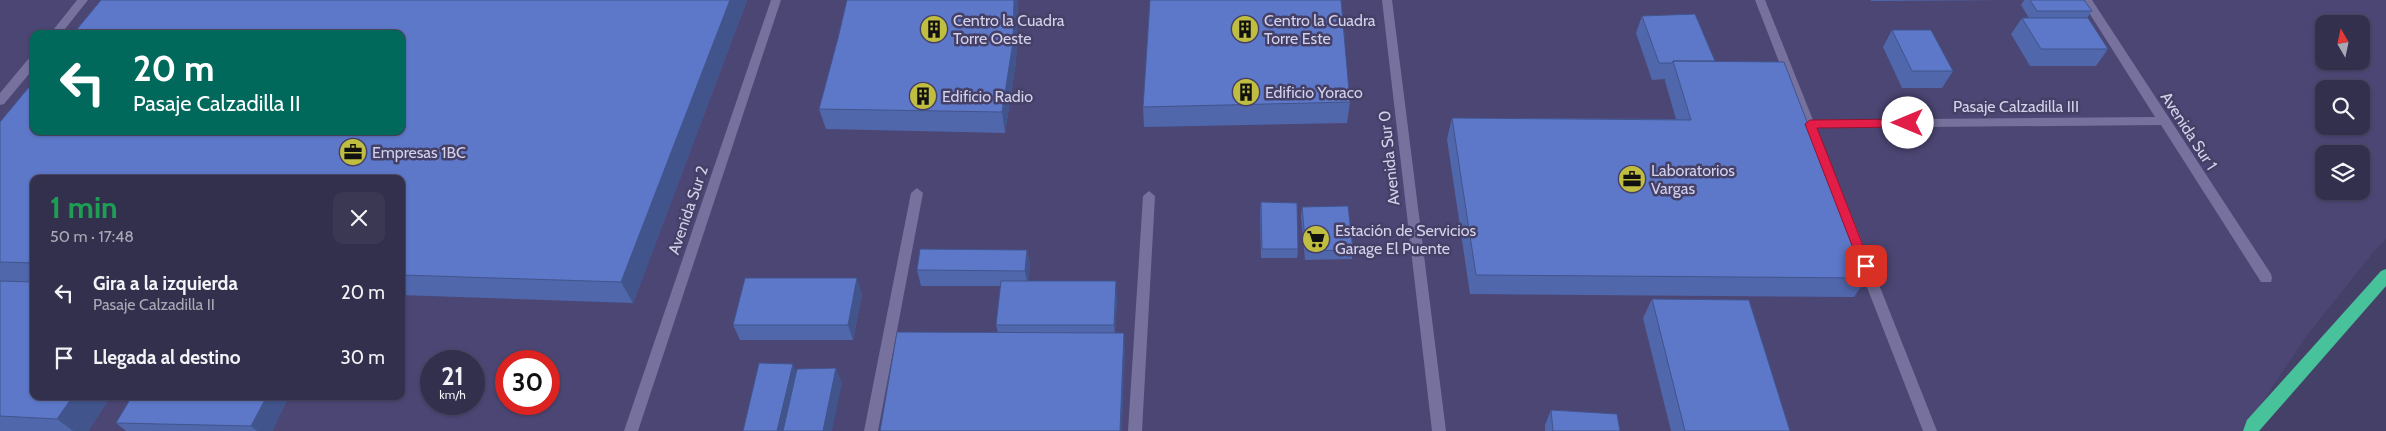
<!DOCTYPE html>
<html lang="es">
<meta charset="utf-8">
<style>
body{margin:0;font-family:Cabin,sans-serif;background:#3b3854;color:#f1f3f6;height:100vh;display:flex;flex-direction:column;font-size:19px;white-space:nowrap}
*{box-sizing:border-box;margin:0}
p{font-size:16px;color:#a9a9b6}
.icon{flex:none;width:28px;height:28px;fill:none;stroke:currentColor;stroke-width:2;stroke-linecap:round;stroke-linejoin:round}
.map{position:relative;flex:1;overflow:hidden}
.side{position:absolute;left:30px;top:175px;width:375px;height:225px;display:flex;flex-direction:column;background:#33304d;border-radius:10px;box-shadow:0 1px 4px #0004,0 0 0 1px #4e4b65}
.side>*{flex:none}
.guide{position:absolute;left:30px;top:30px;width:375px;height:105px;border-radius:10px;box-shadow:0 1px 4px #0004,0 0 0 1px #4e4b65;background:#00695c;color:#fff;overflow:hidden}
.needle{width:32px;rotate:351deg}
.fabs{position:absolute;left:2315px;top:15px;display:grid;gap:10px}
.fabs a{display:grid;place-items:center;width:55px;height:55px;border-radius:10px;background:#33304d;box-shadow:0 1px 4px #0004,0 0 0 1px #4e4b65;font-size:25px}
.speed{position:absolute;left:420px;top:350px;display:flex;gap:10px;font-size:25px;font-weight:700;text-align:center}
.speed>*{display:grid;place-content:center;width:65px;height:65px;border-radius:50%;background:#33304d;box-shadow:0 1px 4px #0004,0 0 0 1px #4e4b65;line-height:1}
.speed small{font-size:12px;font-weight:400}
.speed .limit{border:8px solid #d22;background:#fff;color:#111}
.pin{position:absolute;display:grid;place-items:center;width:42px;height:42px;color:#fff;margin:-21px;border-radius:10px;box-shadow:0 2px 8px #0006}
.me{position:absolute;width:55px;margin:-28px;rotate:270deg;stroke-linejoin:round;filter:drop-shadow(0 0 4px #0008)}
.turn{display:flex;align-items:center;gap:18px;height:105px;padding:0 20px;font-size:22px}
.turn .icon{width:65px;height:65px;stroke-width:2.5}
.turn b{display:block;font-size:35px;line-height:42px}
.round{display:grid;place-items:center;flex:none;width:52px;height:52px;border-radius:10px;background:#3b3854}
.summary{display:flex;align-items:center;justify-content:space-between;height:85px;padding:0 20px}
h1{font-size:30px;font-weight:700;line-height:38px;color:#1e9e55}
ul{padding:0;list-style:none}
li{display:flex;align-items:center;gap:15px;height:65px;padding:0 20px}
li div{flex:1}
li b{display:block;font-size:19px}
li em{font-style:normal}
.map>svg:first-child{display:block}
</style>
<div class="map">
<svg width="2386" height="431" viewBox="0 0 2386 431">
<rect width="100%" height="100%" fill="#444067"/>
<path fill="#4c4674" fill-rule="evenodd" d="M0,0H2386V239L2375,250L2305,338L2243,431H0ZM2324,24H2361V61H2324ZM34,34H401V131H34ZM2324,89H2361V126H2324ZM2324,154H2361V191H2324ZM34,179H401V396H34ZM431,361H474V404H431ZM506,361H549V404H506Z"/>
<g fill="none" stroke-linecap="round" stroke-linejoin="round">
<path fill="#76729d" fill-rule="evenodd" d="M77,0H88L61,34H50Z
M771,0H781L638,431H624Z
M1382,0H1392L1446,431H1432Z
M1755,0H1765L1813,120L2155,117L2081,0H2092L2271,274L2272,278L2271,282H2261L2161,125L1817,128L1937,431H1923Z
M34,56V68L4,104L0,105V93L30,57Z
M917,188L923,193L878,431H864L911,193Z
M1149,191L1155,196L1142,431H1128L1143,196Z"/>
<path fill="#48c29b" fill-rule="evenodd" d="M2386,269V286L2259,431H2243L2247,420L2381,271Z"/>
</g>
<path fill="#5067ac" d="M101,0H747L633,303L401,295V179H34V396H111L88,431H0V122Z
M847,0H1018L1016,62L1005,133L826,129L819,109L838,38Z
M1871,0H2007L1871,1Z
M2024,0H2084L2092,11L2087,18L2108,49L2096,66H2030L2011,34L2022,18H2029L2021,5Z
M1642,16L1715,61L1867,278L1854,297L1470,294L1447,139L1452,118L1676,119L1665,81V79L1652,80L1636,33Z
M1892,30L1953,71L1942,88H1902L1883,47Z
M1350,102L1347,123L1144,127L1143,107Z
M1261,202L1298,249L1297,258H1261L1260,212Z
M1302,207L1353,250L1352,259L1305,260L1301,216Z
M1027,250L1030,265L1028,281L1117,297L1115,333L1125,353L998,333L996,325L1001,286H921L917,270Z
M862,294L853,340H740L733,325Z
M1652,299L1790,431H1671L1643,318Z
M132,396H289L272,431H126L116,423Z
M1551,410L1620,431H1545V425Z"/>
<path fill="#41548c" d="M730,0H747L633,303L621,282Z
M1014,0H1018L1016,62L1005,133L1002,112Z
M1027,250L1030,265L1028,287L1025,271Z
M857,278L862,294L853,340L848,325Z
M1116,281L1117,297L1115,340L1114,325Z
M1124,333L1125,353L1122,431H1120Z
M793,364L799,379L787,431H777Z
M836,368L842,383L832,431H823Z
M73,396H111L88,431H73L57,419Z
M267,396H289L272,431H257L251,426Z"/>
<path fill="#5d78c8" stroke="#41548c" d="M101,0H730L621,282L401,275V179H34V263L0,262V122L34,81V131H401V34H73Z
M847,0H1014L1013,42L1002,112L819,109L838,38Z
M1150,0H1341L1350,102L1143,107Z
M2030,0H2084L2092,11H2037Z
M1695,14L1715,61H1673L1672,63H1659L1642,16Z
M2022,18H2088L2108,49H2041Z
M1892,30H1931L1953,71H1912Z
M1673,61L1784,62L1867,278L1476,275L1452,118L1691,120Z
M1261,202L1297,203L1298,249H1262Z
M1348,206L1353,250L1306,251L1302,207Z
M920,249L1027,250L1025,271L917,270Z
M745,278H857L848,325H733Z
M0,281L34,282V396H73L57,419L0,416Z
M1001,281H1116L1114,325H996Z
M1652,299L1749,300L1790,431H1685Z
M897,332L1124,333L1120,431H880Z
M759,363L793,364L777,431H743Z
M836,368L823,431H783L797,369Z
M132,396H267L251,426L116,423Z
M1551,410L1617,414L1620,431H1553Z"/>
<path fill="#e11d48" stroke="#92132f" d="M1908,119L1914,123L1908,127L1817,128L1871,266L1866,270L1860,266L1805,124L1810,120Z"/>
<defs>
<g id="building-disc" transform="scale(1.4375)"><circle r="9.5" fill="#c0be41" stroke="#444067"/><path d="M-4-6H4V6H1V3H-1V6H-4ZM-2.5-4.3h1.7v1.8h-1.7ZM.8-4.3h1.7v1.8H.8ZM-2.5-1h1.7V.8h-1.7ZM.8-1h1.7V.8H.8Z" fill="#111"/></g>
<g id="office-disc" transform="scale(1.4375)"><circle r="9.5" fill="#c0be41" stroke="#444067"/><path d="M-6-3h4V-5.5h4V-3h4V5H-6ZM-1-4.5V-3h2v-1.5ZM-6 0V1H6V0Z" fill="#111"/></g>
<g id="supermarket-disc" transform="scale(1.4375)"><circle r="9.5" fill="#c0be41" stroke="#444067"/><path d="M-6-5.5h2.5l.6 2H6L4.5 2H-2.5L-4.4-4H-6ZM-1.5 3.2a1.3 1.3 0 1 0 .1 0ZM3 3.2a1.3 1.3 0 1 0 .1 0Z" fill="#111"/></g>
</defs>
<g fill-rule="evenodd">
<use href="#building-disc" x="934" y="29"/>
<use href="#building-disc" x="1245" y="29"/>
<use href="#building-disc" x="1246" y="92"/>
<use href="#building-disc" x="923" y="96"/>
<use href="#office-disc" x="353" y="152"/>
<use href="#office-disc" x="1632" y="179"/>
<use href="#supermarket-disc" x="1316" y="239"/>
</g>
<g text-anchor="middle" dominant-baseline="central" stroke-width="5" stroke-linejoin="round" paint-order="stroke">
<g font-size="16" fill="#d3d1e9" stroke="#444067" text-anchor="start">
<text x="953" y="20">Centro la Cuadra<tspan x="953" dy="18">Torre Oeste</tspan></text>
<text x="1264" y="20">Centro la Cuadra<tspan x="1264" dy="18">Torre Este</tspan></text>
<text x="1265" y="92">Edificio Yoraco</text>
<text x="942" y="96">Edificio Radio</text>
<text x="372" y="152">Empresas 1BC</text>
<text x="1651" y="170">Laboratorios<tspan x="1651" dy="18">Vargas</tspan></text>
<text x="1335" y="230">Estación de Servicios<tspan x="1335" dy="18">Garage El Puente</tspan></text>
</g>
<g font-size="16" fill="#d3d1e9" stroke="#444067">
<text x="2016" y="106">Pasaje Calzadilla III</text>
<text transform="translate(2189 131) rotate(57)">Avenida Sur 1</text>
<text transform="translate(1389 158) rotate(-96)">Avenida Sur 0</text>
<text transform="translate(688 210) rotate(-71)">Avenida Sur 2</text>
</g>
</g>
</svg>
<div class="fabs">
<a><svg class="needle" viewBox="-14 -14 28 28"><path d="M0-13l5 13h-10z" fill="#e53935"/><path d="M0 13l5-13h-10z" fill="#a9a9b6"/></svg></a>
<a><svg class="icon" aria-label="search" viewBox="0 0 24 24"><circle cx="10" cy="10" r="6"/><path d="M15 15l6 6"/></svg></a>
<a><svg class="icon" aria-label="layers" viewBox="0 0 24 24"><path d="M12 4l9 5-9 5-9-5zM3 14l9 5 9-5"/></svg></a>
</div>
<div class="speed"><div>21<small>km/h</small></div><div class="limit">30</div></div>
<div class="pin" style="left:1866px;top:266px;background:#d93025"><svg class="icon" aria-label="arrive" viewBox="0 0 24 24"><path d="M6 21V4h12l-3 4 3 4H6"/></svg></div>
<svg class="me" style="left:1908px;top:123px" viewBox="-20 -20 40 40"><circle r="19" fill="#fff"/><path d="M0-13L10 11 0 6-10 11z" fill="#e11d48"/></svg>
<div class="guide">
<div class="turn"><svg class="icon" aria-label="left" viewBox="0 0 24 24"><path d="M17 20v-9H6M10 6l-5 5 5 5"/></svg><div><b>20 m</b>Pasaje Calzadilla II</div></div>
</div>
<section class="side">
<div class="summary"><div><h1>1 min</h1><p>50 m · 17:48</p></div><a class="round"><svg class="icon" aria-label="close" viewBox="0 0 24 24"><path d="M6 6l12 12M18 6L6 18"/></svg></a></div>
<ul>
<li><svg class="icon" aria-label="left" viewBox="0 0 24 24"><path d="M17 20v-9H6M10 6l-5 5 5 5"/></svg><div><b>Gira a la izquierda</b><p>Pasaje Calzadilla II</p></div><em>20 m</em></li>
<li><svg class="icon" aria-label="arrive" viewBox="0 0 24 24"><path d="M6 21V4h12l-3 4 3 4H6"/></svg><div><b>Llegada al destino</b></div><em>30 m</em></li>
</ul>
</section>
</div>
